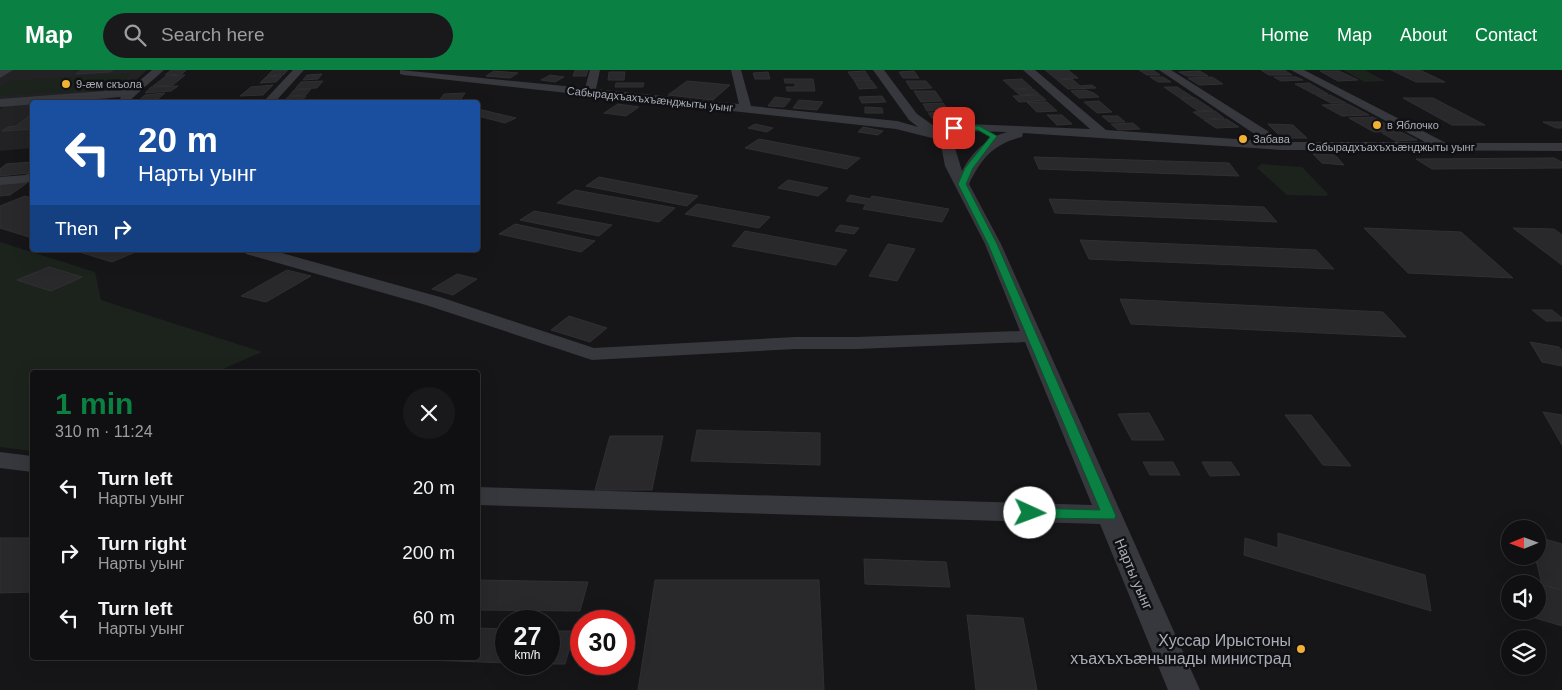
<!DOCTYPE html>
<meta charset="utf-8">
<style>
body{margin:0;font-family:Helvetica,sans-serif;background:#19191b;color:#f1f3f6;height:100vh;display:flex;flex-direction:column;font-size:19px;white-space:nowrap}
*{box-sizing:border-box;margin:0}
p{font-size:16px;color:#9c9d9f}
.icon{flex:none;width:28px;height:28px;fill:none;stroke:currentColor;stroke-width:2;stroke-linecap:round;stroke-linejoin:round}
.map{position:relative;flex:1;overflow:hidden}
.panel{position:absolute;left:30px;top:300px;width:450px;height:290px;display:flex;flex-direction:column;background:#101012;border-radius:5px;box-shadow:0 5px 20px #0002,0 0 0 1px #303032}
.panel>*{flex:none}
.top-card{position:absolute;left:30px;top:30px;width:450px;height:152px;border-radius:5px;box-shadow:0 5px 20px #0002,0 0 0 1px #303032;background:#1a4fa0;color:#fff;overflow:hidden}
.needle{width:32px;rotate:269deg}
.controls{position:absolute;left:1501px;top:450px;display:grid;gap:10px}
.controls a{display:grid;place-items:center;width:45px;height:45px;border-radius:50%;background:#101012;box-shadow:0 5px 20px #0002,0 0 0 1px #303032;font-size:25px}
.speed{position:absolute;left:495px;top:540px;display:flex;gap:10px;font-size:25px;font-weight:700;text-align:center}
.speed>*{display:grid;place-content:center;width:65px;height:65px;border-radius:50%;background:#101012;box-shadow:0 5px 20px #0002,0 0 0 1px #303032;line-height:1}
.speed small{font-size:12px;font-weight:400}
.speed .limit{border:8px solid #d22;background:#fff;color:#111}
.pin{position:absolute;display:grid;place-items:center;width:42px;height:42px;color:#fff;margin:-21px;border-radius:10px;box-shadow:0 2px 8px #0006}
.me{position:absolute;width:55px;margin:-28px;rotate:92deg;stroke-linejoin:round;filter:drop-shadow(0 0 4px #0008)}
.turn{display:flex;align-items:center;gap:18px;height:105px;padding:0 25px;font-size:22px}
.turn .icon{width:65px;height:65px;stroke-width:2.5}
.turn b{display:block;font-size:35px;line-height:42px}
.then{display:flex;align-items:center;height:48px;padding:0 25px;background:#0003;gap:10px;font-size:19px}
.round{display:grid;place-items:center;flex:none;width:52px;height:52px;border-radius:26px;background:#19191b}
.headline{display:flex;align-items:center;justify-content:space-between;height:85px;padding:0 25px}
h1{font-size:30px;font-weight:600;line-height:38px;color:#0b8043}
ul{padding:0;list-style:none}
li{display:flex;align-items:center;gap:15px;height:65px;padding:0 25px}
li div{flex:1}
li b{display:block;font-size:19px}
li em{font-style:normal}
header{display:flex;align-items:center;gap:30px;box-sizing:border-box;height:70px;padding:0 25px;background:#0b8043;color:#fff}
header strong{font-size:24px}
nav{display:flex;gap:28px;margin-inline-start:auto;font-size:18px}
.search{width:350px;height:45px;background:#19191b;display:flex;align-items:center;gap:12px;box-sizing:border-box;padding:0 18px;border-radius:28px;color:#9c9d9f;font-size:19px}
.map>svg:first-child{display:block}
</style>
<header>
<strong>Map</strong>
<div class="search"><svg class="icon" aria-label="search" viewBox="0 0 24 24"><circle cx="10" cy="10" r="6"/><path d="M15 15l6 6"/></svg>Search here</div>
<nav><a>Home</a><a>Map</a><a>About</a><a>Contact</a></nav>
</header>
<div class="map">
<svg width="1562" height="620" viewBox="0 0 1562 620">
<rect width="100%" height="100%" fill="#161618"/>
<path fill="#222225" d="M12,0H147L124,21L0,30V8Z
M113,25L104,32H32V78L0,81V39L8,33Z"/>
<path fill="#1c231d" d="M1343,0H1365L1385,11L1365,12Z
M132,3L112,19L0,26V16L8,11Z
M1261,94L1302,97L1328,124L1326,126L1287,125L1257,98Z
M0,172L95,202L101,230L262,282L216,302H32V381L0,377Z"/>
<path fill="#29292c" stroke="#303034" d="M82,0H113L110,2L76,4Z
M171,0H186L182,4L165,5Z
M273,0H288L283,5L267,6Z
M575,0H588L586,6H573Z
M1045,0H1068L1078,8L1056,9Z
M1139,0H1153L1160,5H1147Z
M1261,0H1284L1292,5H1269Z
M1391,0H1420L1445,12H1416Z
M494,1L518,3L510,8L486,6Z
M865,1L870,9H853L848,2Z
M914,1L919,8H903L899,2Z
M1200,1L1208,6H1187L1179,2Z
M1320,1H1339L1358,10L1338,11Z
M609,2H625L624,10H608Z
M768,2L770,9H755L753,3Z
M322,4L318,9L303,10L307,5Z
M185,5L173,15L153,16L166,6Z
M550,5L564,7L555,12L541,10Z
M282,6L276,12L260,13L266,7Z
M1150,7H1163L1171,12H1158Z
M1212,7L1223,14L1199,15L1188,8Z
M1274,7H1296L1303,10L1281,11Z
M784,9H813L815,21H787L786,17H795V13H785Z
M1022,9L1032,18L1013,19L1003,10Z
M1072,9L1080,16L1092,15L1096,18L1068,19L1057,10Z
M854,10H871L877,18L859,19Z
M323,11L317,18L295,19L301,12Z
M687,11L730,15L713,30L668,25Z
M906,11H926L932,18L911,19Z
M616,13H644L643,17H615Z
M1309,13L1328,24H1314L1295,14Z
M273,15L263,25L240,26L251,17Z
M178,16L171,21L145,23L151,17Z
M1164,17H1177L1194,28H1180Z
M311,19L306,25L289,26L294,20Z
M1033,19L1039,24L1020,25L1014,20Z
M1085,20L1094,23L1099,27L1079,28L1071,21Z
M914,21H935L942,31L921,32Z
M165,23L158,29L138,31L145,25Z
M465,23L459,32H438L444,24Z
M1040,25L1046,30L1019,32L1013,26Z
M1316,25H1330L1346,33H1331Z
M306,26L301,32H283L288,27Z
M882,26L886,32L862,33L859,27Z
M775,27L791,29L784,37L768,36Z
M1195,28L1213,40L1198,41L1181,29Z
M1403,28H1433L1485,55H1452Z
M799,30L823,32L817,40L793,38Z
M1099,31L1112,42L1097,43L1084,32Z
M1027,32H1047L1057,41L1037,42Z
M943,33L948,40L927,41L923,34Z
M618,34L639,37L626,46L604,43Z
M1348,34L1369,45L1342,46L1322,35Z
M865,37L882,38L883,43H865Z
M478,39L516,48L505,53L478,46Z
M1215,41L1224,48L1203,49L1193,42Z
M951,42L955,48H932L928,43Z
M32,44V59L2,61L8,57L16,56Z
M1047,45H1062L1072,54L1057,55Z
M1102,46H1118L1125,52H1109Z
M1373,47L1399,61L1374,62L1349,48Z
M1226,49L1239,57L1216,58L1204,50Z
M1543,52H1562V58H1556Z
M1133,53L1140,59L1118,60L1111,54Z
M755,54L773,58L767,62L748,58Z
M1268,54L1293,55L1307,68H1282Z
M863,57L883,61L878,65L858,62Z
M1401,62L1417,70L1396,71L1382,63Z
M759,69L860,88L847,99L745,78Z
M1313,84L1335,85L1344,95L1322,93Z
M1034,87L1229,93L1239,106L1039,99Z
M1554,88L1562,92V98L1432,99L1416,89Z
M32,92V99L28,103L0,106V99L6,94Z
M599,107L698,126L687,136L586,116Z
M788,110L828,118L818,126L778,118Z
M27,113L10,125L0,126V114Z
M575,120L675,138L659,152L557,133Z
M850,125L870,129L872,126L949,139L942,152L863,139L866,134L846,131Z
M25,126L32,128V168L0,158V136Z
M1049,129L1264,137L1277,152L1055,143Z
M697,134L770,147L759,158L685,144Z
M534,141L612,155L599,166L520,150Z
M515,154L595,171L581,182L499,164Z
M840,155L859,158L854,164L835,161Z
M1364,158L1461,162L1513,208L1408,203Z
M1513,158L1554,159L1562,165V195Z
M745,161L847,180L836,195L732,176Z
M1080,170L1316,180L1334,199L1089,189Z
M888,174L915,179L897,211L869,206Z
M73,180H140L112,192Z
M49,197L82,207L51,221L17,210Z
M287,200L311,206L266,232L241,226Z
M457,204L477,209L453,225L432,219Z
M1120,229L1383,242L1406,267L1131,254Z
M1532,240H1552L1562,248V251H1546Z
M569,246L607,258L590,272L551,260Z
M1530,272L1559,277L1562,281V296L1542,292Z
M1543,342L1562,345V375Z
M1149,343L1164,370H1132L1118,344Z
M1285,345H1311L1351,396L1323,395Z
M697,360L820,363V395L691,391Z
M610,366H663L652,420H595Z
M1143,392H1173L1180,405H1150Z
M1202,392H1231L1240,405L1210,406Z
M1278,463L1425,505L1431,541L1244,485L1245,468L1278,478Z
M1538,467L1562,474V520L1542,515L1535,486H1538Z
M0,468H32V522L0,523Z
M864,489L946,492L950,517L865,514Z
M1512,507L1562,520V556L1522,544V541H1538V514H1514Z
M478,510L588,512L580,541L478,540Z
M655,510H819L824,620H638Z
M967,545L1023,548L1037,620H976Z
M478,558L506,559V593L427,590L428,588H478Z
M549,561H575L565,594H545H549Z"/>
<g fill="none" stroke-linecap="round" stroke-linejoin="round">
<path fill="#37383d" fill-rule="evenodd" d="M0,0H13L0,8Z
M152,0H164L128,32H118L121,27L0,37V29L130,19Z
M293,0H304L275,32H263Z
M400,0L585,18L590,0H600L596,19L739,34L731,0H741L751,36L897,51L918,57L909,50L873,0H884L917,44L937,58L938,62L951,65L962,101C972,82 986,68 1007,62L971,61L966,60L965,57L966,54L1090,59L1023,0H1035L1106,60L1265,71L1159,0H1171L1285,72H1425L1291,0H1304L1446,73H1562V81L1282,80L1023,63L1022,67C993,74 981,89 969,114L1001,174L1200,620H1168L1100,454L478,435V417L1092,435L1025,272L857,279H795L592,290L426,235L246,184L244,180H271L440,227L594,278L795,267H857L1020,261L985,174L945,96L940,70L896,59L404,5L400,4Z
M32,102V112L0,115V107L25,105Z
M0,382L32,386V402L0,398Z"/>
</g>
<path fill="#0b8043" stroke="#07532c" d="M954,56H979L997,66L973,98L966,114L997,174L1116,446L1114,449L1030,448L1023,443L1030,438L1100,440L988,174L958,114L965,98L990,67L978,60L952,59Z"/>
<g fill="#f2b134" stroke="#111113" stroke-width="2">
<circle cx="66" cy="14" r="5"/>
<circle cx="1377" cy="55" r="5"/>
<circle cx="1243" cy="69" r="5"/>
<circle cx="1301" cy="579" r="5"/>
</g>
<g text-anchor="middle" dominant-baseline="central" stroke-width="5" stroke-linejoin="round" paint-order="stroke">
<g font-size="11" fill="#a8adb8" stroke="#111113" text-anchor="start">
<text x="76" y="14">9-æм скъола</text>
<text x="1387" y="55">в Яблочко</text>
<text x="1253" y="69">Забава</text>
</g>
<g font-size="11" fill="#a8adb8" stroke="#111113">
<text transform="translate(650 29) rotate(6)">Сабырадхъахъхъæнджыты уынг</text>
<text x="1391" y="77">Сабырадхъахъхъæнджыты уынг</text>
</g>
<g font-size="14" fill="#a8adb8" stroke="#111113">
<text transform="translate(1134 504) rotate(67)">Нарты уынг</text>
</g>
<g font-size="16" fill="#a8adb8" stroke="#111113" text-anchor="end">
<text x="1291" y="570">Хуссар Ирыстоны<tspan x="1291" dy="18">хъахъхъæнынады министрад</tspan></text>
</g>
</g>
</svg>
<div class="controls">
<a><svg class="needle" viewBox="-14 -14 28 28"><path d="M0-13l5 13h-10z" fill="#e53935"/><path d="M0 13l5-13h-10z" fill="#9c9d9f"/></svg></a>
<a><svg class="icon" aria-label="sound" viewBox="0 0 24 24"><path d="M4 9h4l5-4v14l-5-4H4zM17 9q2 3 0 6"/></svg></a>
<a><svg class="icon" aria-label="layers" viewBox="0 0 24 24"><path d="M12 4l9 5-9 5-9-5zM3 14l9 5 9-5"/></svg></a>
</div>
<div class="speed"><div>27<small>km/h</small></div><div class="limit">30</div></div>
<div class="pin" style="left:954px;top:58px;background:#d93025"><svg class="icon" aria-label="arrive" viewBox="0 0 24 24"><path d="M6 21V4h12l-3 4 3 4H6"/></svg></div>
<svg class="me" style="left:1030px;top:443px" viewBox="-20 -20 40 40"><circle r="19" fill="#fff"/><path d="M0-13L10 11 0 6-10 11z" fill="#0b8043"/></svg>
<div class="top-card">
<div class="turn"><svg class="icon" aria-label="left" viewBox="0 0 24 24"><path d="M17 20v-9H6M10 6l-5 5 5 5"/></svg><div><b>20 m</b>Нарты уынг</div></div>
<div class="then">Then<svg class="icon" aria-label="right" viewBox="0 0 24 24"><path d="M7 20v-9h11M14 6l5 5-5 5"/></svg></div>
</div>
<section class="panel">
<div class="headline"><div><h1>1 min</h1><p>310 m · 11:24</p></div><a class="round"><svg class="icon" aria-label="close" viewBox="0 0 24 24"><path d="M6 6l12 12M18 6L6 18"/></svg></a></div>
<ul>
<li><svg class="icon" aria-label="left" viewBox="0 0 24 24"><path d="M17 20v-9H6M10 6l-5 5 5 5"/></svg><div><b>Turn left</b><p>Нарты уынг</p></div><em>20 m</em></li>
<li><svg class="icon" aria-label="right" viewBox="0 0 24 24"><path d="M7 20v-9h11M14 6l5 5-5 5"/></svg><div><b>Turn right</b><p>Нарты уынг</p></div><em>200 m</em></li>
<li><svg class="icon" aria-label="left" viewBox="0 0 24 24"><path d="M17 20v-9H6M10 6l-5 5 5 5"/></svg><div><b>Turn left</b><p>Нарты уынг</p></div><em>60 m</em></li>
</ul>
</section>
</div>
